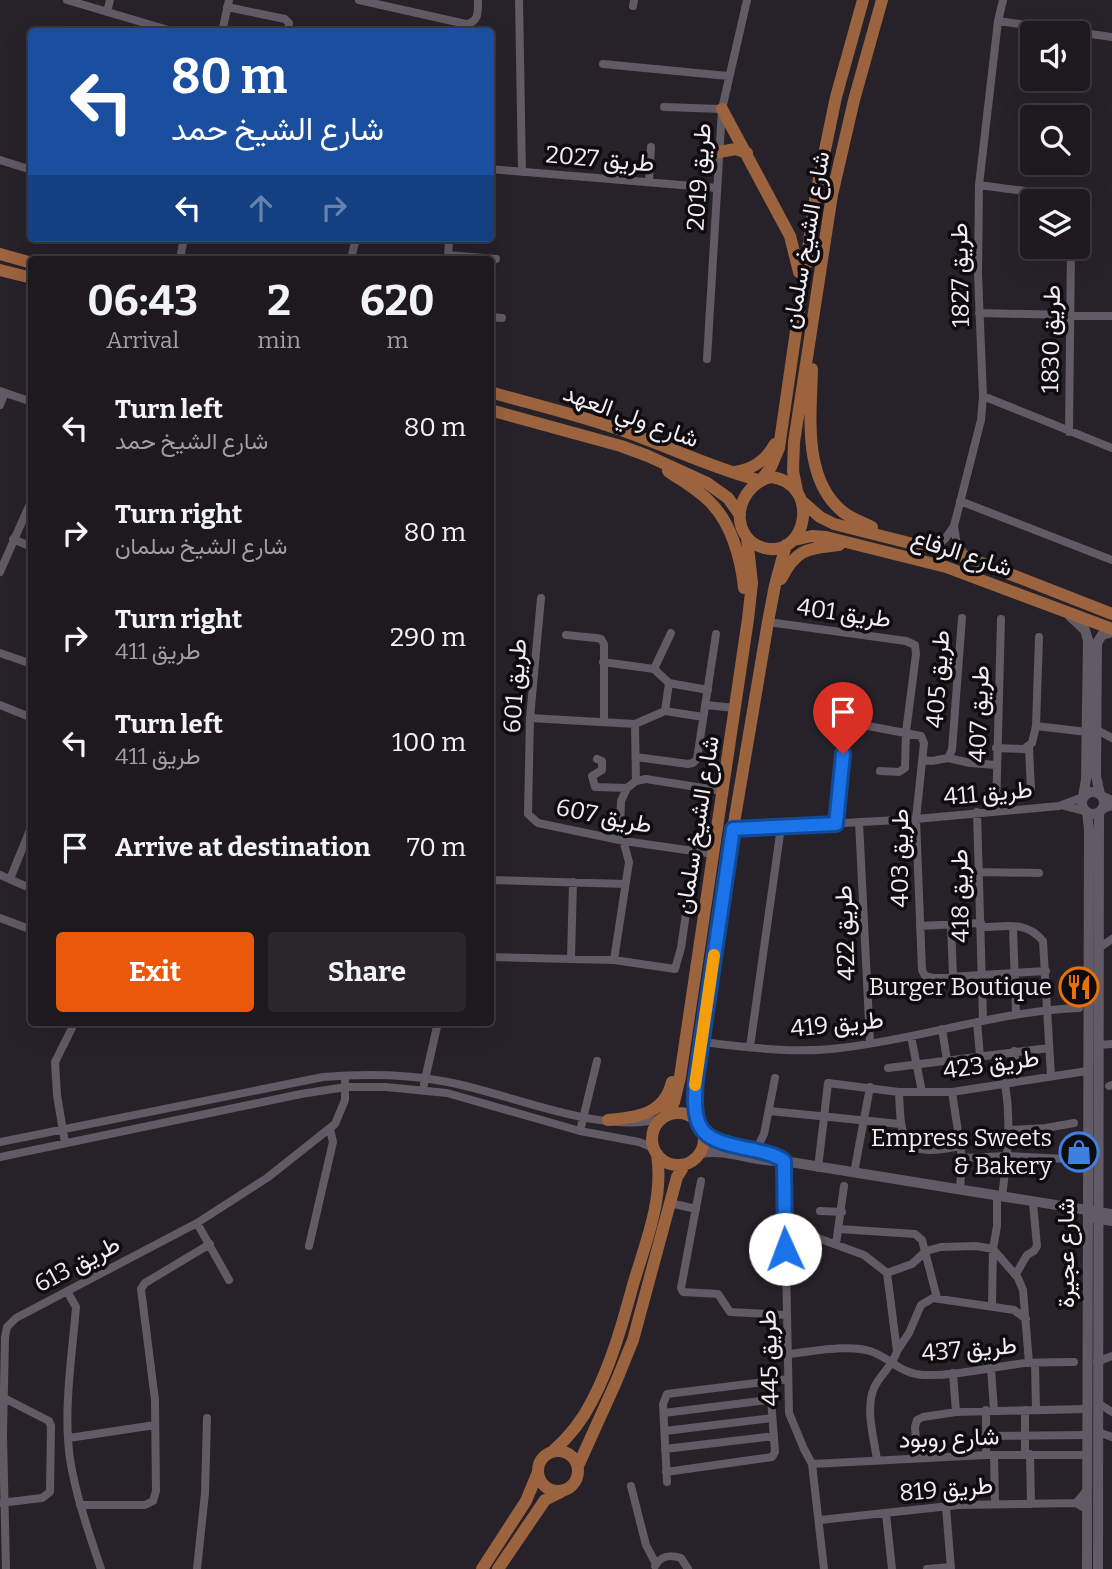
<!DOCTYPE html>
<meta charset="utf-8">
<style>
body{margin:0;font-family:Bitter,Vazirmatn,serif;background:#2a262c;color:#f1f3f6;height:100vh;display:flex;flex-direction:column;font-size:26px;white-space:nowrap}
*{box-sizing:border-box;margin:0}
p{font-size:23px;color:#a0a0a4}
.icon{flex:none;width:38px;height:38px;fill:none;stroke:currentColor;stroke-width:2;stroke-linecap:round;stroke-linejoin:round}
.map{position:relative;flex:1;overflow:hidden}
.sheet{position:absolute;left:28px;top:256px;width:466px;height:770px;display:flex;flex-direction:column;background:#1d191f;border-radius:7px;box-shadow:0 7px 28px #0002,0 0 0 2px #3b383d}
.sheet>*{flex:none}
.guide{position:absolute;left:28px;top:28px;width:466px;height:214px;border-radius:7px;box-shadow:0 7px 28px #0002,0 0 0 2px #3b383d;background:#1a4fa0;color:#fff;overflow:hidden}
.fabs{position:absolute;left:1020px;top:21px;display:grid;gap:14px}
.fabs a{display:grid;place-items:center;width:70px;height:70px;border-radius:7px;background:#1d191f;box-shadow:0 7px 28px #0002,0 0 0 2px #3b383d;font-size:35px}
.pin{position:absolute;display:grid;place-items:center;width:60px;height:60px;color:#fff;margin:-72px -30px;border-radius:50% 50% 50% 0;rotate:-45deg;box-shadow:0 0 7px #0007}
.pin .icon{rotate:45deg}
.me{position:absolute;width:77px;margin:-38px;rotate:358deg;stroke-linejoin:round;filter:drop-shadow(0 0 5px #0008)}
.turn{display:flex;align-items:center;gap:24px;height:147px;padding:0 28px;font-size:32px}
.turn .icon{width:91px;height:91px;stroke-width:2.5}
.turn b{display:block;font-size:49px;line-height:60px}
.lanes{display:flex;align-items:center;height:66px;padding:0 28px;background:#0003;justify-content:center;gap:35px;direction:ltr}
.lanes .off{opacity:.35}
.eta{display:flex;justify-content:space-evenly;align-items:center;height:119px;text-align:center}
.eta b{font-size:42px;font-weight:700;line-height:49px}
.action{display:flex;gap:14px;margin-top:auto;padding:14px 28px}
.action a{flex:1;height:80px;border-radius:7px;background:#ea580c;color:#fff;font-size:28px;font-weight:700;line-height:80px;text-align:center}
.action a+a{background:#2a262c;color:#f1f3f6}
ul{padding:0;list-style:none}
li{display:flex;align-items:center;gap:21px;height:105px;padding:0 28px}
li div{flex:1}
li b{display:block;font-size:26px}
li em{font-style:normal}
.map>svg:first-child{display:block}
</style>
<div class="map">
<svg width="1112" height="1569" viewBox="0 0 1112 1569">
<rect width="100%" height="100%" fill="#272129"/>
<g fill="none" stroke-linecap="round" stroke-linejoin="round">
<path stroke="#625a64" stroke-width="8" d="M67,0L175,32
M359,0L466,24C479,22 478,12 478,0
M519,0L522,172
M633,6L634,0
M227,7L285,19L289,23L288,32
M107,12L110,0
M998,21L1112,37
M222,32L229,0
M603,64L728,76
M664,107L722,109
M0,160L32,170
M490,169L717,188
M649,182L651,147
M979,185L1062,196L1070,201
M448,255L496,259
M180,259L184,238
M351,259L356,238
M448,259L449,238
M979,313L1112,316
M490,317L502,318
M707,359L722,109L747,0
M0,391L32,402
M983,396L1112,448
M0,405L5,393
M1069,432L1071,247
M960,501L1112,560
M954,526L981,420L983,396L978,274L979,185L998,21L1003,0
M13,539L32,547
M933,548L945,539L954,526L957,545L967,556
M0,572L32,499
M541,598L530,718L528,814L538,823L624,841L714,854
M768,622L906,641L915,645L916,654L906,732L905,768L899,772L880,771
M566,635L596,638L601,639L604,644V721
M0,653L32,664
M603,662L654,669L669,683L665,711
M654,669L671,633
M669,683L708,690
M0,705L32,718
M705,705L736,708
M530,718L635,724L665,711L703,717
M635,724L636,781
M1036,726L1087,732
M1097,730L1112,738
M1029,747L1031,791
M996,748L1024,749L1032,743L1036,726L1039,637
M636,757L688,764L693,763L697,759L716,634
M948,758L970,763L996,765
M597,759L602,761V770L592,776L595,787L627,788
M923,760L932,761L948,758L952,750L962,618
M1103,796L1112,800
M1065,806L1085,811
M1103,809L1112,806
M996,811L1001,619
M977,812L983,1020
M859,822L870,1042
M837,824L847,725L852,723L921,736L924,743L916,819L922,970L925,976L933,978L1046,971
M733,829L916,819L1059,806L1083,797
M980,872L1039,873
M0,875L32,889
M10,879L32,825
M490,880L625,884
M0,918L32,930
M951,924L953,976
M920,926L981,923
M981,927C1006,927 1026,920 1043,941L1051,1076
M1013,927L1016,1014
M1099,948L1112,939
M490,957L614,960L675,969L681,948L695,851
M571,959L573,882
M614,960L629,862L620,829L621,801L627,788L636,781L646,779L722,791
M977,1022L980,1056
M942,1029L947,1060
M911,1036L922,1092
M701,1042C747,1047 794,1054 840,1048C921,1039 998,1011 1079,1008
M1098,1045L1112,1044
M750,1047L781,827
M1014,1051L1018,1081
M888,1068L1049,1048
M424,1084L438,1022
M1109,1086L1112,1085
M899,1092C901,1143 902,1158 960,1146
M952,1092L962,1158L960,1190
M769,1111L900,1124
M1010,1130L1046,1128L1074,1123
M580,1131L597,1061
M0,1142L323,1077C362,1074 403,1074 442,1081C505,1091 602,1137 663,1118
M65,1143L57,1095L55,1062L75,1022
M755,1152L764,1134L775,1078
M0,1157L301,1094L346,1087H386L447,1093L580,1131L639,1142L654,1148
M962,1158L1007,1156L1088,1160
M784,1161L789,1413L804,1449L812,1464L824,1569
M818,1168L828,1083L899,1092H952L1087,1071
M854,1173L870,1087
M701,1181L681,1288L683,1292L718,1294L730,1312L787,1315
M1002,1197C1007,1155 1012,1126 1005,1083
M670,1203L696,1209
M820,1211L842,1212
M197,1223L229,1280
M785,1226L864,1255L887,1273
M839,1229L915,1234L922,1240L937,1298
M836,1244L844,1186
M309,1246L333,1142L330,1129
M887,1273L912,1264L926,1251L941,1247L976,1246L993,1249L1018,1278L1023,1290L1029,1363
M1016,1274L1027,1255L1034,1251L1037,1246L1033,1203
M67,1291L76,1307C72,1357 63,1410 70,1459C76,1497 89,1533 101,1569
M992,1305L993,1249L997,1226V1196
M897,1351L909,1333L921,1305L933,1298L1014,1310L1026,1319
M788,1354C811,1352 848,1344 870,1351C889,1357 901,1374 923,1375C957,1376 992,1367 1026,1363C1042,1362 1058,1362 1074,1362
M1097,1362L1112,1356
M1035,1363L1036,1409
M991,1368L994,1410
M1098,1403L1112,1412
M1025,1410V1454
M956,1412L1087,1409
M664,1413L768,1400L774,1392L771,1385L765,1381
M665,1431L772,1418
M1098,1432L1112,1437
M985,1436L1086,1435
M69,1438L155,1425
M665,1449L774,1436
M1030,1454L1031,1504
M986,1455V1410
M994,1455L995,1503
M917,1458L915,1427L917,1420L923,1417L956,1412L953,1373
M877,1460C874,1438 865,1409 874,1388C880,1374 893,1366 897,1351L887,1273
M812,1464L986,1455H1086
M666,1472L772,1457L775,1452L771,1399
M667,1482L663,1404L667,1394L788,1379
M631,1486L646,1545L656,1564
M0,1503L42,1498L50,1492L51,1426L49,1421L4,1398
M80,1505H145L153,1501L156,1491L155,1400L141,1289L145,1283L210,1244
M946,1507L951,1569
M1086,1509L1076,1503L1087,1490
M886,1514L892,1569
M820,1520L959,1505L1076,1503
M655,1566C661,1556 669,1554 681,1558L688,1569
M6,1569L3,1435L5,1337L7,1327L16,1318L197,1223L267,1178L335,1124L345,1100V1076
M197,1569L205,1493L207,1418
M927,1569L951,1567"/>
<path stroke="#625a64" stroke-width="10" d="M1070,616L1085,630L1088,640L1086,779L1083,797
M1082 803a11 11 0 1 1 22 0a11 11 0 1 1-22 0Z
M1100,794L1096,776L1097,643L1102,635L1112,632
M703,1132C727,1152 761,1144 784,1161
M700,1153C729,1148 755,1163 784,1161L1112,1214
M1094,1218L1112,1221
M1087,1569L1089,829L1087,812
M1098,1569L1099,813"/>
<path stroke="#9c633f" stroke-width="12" d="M722,109L790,236L799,272
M719,152L736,149L747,153
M0,254L32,263
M0,270L32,278
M812,369C811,415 802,479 843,512C852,519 862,522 872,527
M490,392C532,404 574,414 615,428C664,444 708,467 758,480
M490,410L621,446L648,456L707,483L728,498L740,515
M668,471C682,481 697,489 709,501C731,522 741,558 744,588
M735,472C754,469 766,460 775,444
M771,477C821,483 808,559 764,548C757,546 750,542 746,536C730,513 747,482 771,477Z
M762,479L771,467L779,448L816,193L836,97L863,0
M797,491L793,471L794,442L832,195L854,100L882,0
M804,503L820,517L834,524L969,558L1112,614
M794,540L812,536L826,537L946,567L1112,629
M781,579C797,548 807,549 839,545
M652 1139a26 26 0 1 1 52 0a26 26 0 1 1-52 0Z
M666,1115L674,1102L680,1077L748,619L752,583L747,538
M695,1119L694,1100L701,1042L733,829L768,622L775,585L786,545
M608,1120C637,1117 664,1115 672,1082
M553,1451C569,1437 582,1421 592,1401C611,1365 622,1325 633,1285C645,1244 664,1199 657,1155
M538 1471a20 20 0 1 1 40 0a20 20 0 1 1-40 0Z
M578,1466L616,1382L633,1340L677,1177L685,1164
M482,1569L526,1501L538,1472
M498,1569L545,1500L561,1492"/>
</g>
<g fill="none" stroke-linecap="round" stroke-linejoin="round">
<g stroke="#114b97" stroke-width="18">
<path id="route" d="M785,1249L784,1161C775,1154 765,1153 754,1150C703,1140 691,1135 696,1080L733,829L836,824L843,754"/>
</g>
<use href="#route" stroke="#1a73e8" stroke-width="12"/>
<path stroke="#f59e0b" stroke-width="12" d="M695,1085L714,955"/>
</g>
<defs>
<g id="restaurant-ring" transform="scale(2.0125)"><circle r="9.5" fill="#0e0c0f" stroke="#e8710a" stroke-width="1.5"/><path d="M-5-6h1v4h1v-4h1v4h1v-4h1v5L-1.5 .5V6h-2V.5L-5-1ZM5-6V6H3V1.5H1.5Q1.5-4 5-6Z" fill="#e8710a"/></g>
<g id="shop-ring" transform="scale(2.0125)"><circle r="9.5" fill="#0e0c0f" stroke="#3f7fe0" stroke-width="1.5"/><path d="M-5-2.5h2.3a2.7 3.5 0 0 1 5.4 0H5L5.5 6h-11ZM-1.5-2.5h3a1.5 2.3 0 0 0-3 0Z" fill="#3f7fe0"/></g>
</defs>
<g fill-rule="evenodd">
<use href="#restaurant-ring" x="1079" y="987"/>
<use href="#shop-ring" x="1079" y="1152"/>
</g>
<g text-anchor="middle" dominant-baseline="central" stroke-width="7" stroke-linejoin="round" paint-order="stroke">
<g font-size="24" fill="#f1edf3" stroke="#0e0c0f">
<text transform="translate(600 159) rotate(5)">طريق 2027</text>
<text transform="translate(699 177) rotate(-86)">طريق 2019</text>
<text transform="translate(806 240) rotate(-80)">شارع الشيخ سلمان</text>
<text transform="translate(960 275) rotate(-91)">طريق 1827</text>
<text transform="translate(1051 339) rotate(-89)">طريق 1830</text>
<text transform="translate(631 416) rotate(20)">شارع ولي العهد</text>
<text transform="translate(962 553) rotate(18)">شارع الرفاع</text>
<text transform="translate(844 613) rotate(8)">طريق 401</text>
<text transform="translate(938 679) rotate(-86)">طريق 405</text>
<text transform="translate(515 686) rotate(-86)">طريق 601</text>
<text transform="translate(979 714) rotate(-88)">طريق 407</text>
<text transform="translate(988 793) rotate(-5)">طريق 411</text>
<text transform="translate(604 816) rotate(11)">طريق 607</text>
<text transform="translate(697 825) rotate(-81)">شارع الشيخ سلمان</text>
<text transform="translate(900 858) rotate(-90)">طريق 403</text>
<text transform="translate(960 896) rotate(-91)">طريق 418</text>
<text transform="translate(845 933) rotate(-92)">طريق 422</text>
<text transform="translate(837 1024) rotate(-6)">طريق 419</text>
<text transform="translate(991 1064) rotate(-8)">طريق 423</text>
<text transform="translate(1066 1253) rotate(-90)">شارع عجيرة</text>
<text transform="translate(77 1264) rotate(-28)">طريق 613</text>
<text transform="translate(969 1349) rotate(-5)">طريق 437</text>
<text transform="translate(769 1358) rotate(-92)">طريق 445</text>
<text transform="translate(949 1438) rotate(-2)">شارع روبود</text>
<text transform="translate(946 1489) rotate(-5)">طريق 819</text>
</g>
<g font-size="24" fill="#f1edf3" stroke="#0e0c0f" text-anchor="end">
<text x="1052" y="987">Burger Boutique</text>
<text x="1052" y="1138">Empress Sweets<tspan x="1052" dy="28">&amp; Bakery</tspan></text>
</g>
</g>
</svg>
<div class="fabs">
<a><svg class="icon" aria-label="sound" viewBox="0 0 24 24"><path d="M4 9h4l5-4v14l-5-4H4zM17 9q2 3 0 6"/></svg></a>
<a><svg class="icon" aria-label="search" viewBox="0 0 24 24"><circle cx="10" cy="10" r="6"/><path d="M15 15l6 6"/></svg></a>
<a><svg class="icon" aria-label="layers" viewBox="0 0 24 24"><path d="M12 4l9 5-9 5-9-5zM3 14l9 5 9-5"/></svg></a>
</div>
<div class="pin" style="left:843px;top:754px;background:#d93025"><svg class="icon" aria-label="arrive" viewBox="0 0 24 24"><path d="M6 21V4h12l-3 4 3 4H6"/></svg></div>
<svg class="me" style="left:785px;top:1249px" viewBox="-20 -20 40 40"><circle r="19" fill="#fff"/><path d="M0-13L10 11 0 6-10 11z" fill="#1a73e8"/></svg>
<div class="guide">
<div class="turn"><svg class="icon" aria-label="left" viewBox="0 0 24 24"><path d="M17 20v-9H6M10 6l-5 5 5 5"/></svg><div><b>80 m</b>شارع الشيخ حمد</div></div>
<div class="lanes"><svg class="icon" aria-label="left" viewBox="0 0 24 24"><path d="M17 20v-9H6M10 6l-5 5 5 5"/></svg><svg class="icon off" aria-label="ahead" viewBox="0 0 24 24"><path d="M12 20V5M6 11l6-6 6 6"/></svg><svg class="icon off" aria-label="right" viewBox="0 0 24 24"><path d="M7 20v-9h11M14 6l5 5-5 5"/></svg></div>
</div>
<section class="sheet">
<div class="eta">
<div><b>06:43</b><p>Arrival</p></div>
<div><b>2</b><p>min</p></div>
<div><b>620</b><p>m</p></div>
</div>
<ul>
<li><svg class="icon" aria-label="left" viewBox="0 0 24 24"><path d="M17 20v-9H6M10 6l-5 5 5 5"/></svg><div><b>Turn left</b><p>شارع الشيخ حمد</p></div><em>80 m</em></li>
<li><svg class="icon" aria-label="right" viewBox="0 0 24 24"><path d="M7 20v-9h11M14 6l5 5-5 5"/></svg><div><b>Turn right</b><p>شارع الشيخ سلمان</p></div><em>80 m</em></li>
<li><svg class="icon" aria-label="right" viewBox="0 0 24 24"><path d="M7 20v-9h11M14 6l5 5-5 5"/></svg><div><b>Turn right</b><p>طريق 411</p></div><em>290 m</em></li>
<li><svg class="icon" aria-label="left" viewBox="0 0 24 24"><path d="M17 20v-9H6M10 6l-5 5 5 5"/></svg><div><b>Turn left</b><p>طريق 411</p></div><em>100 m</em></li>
<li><svg class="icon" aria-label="arrive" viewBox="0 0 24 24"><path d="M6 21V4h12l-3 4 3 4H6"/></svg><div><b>Arrive at destination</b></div><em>70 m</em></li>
</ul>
<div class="action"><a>Exit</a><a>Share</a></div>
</section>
</div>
